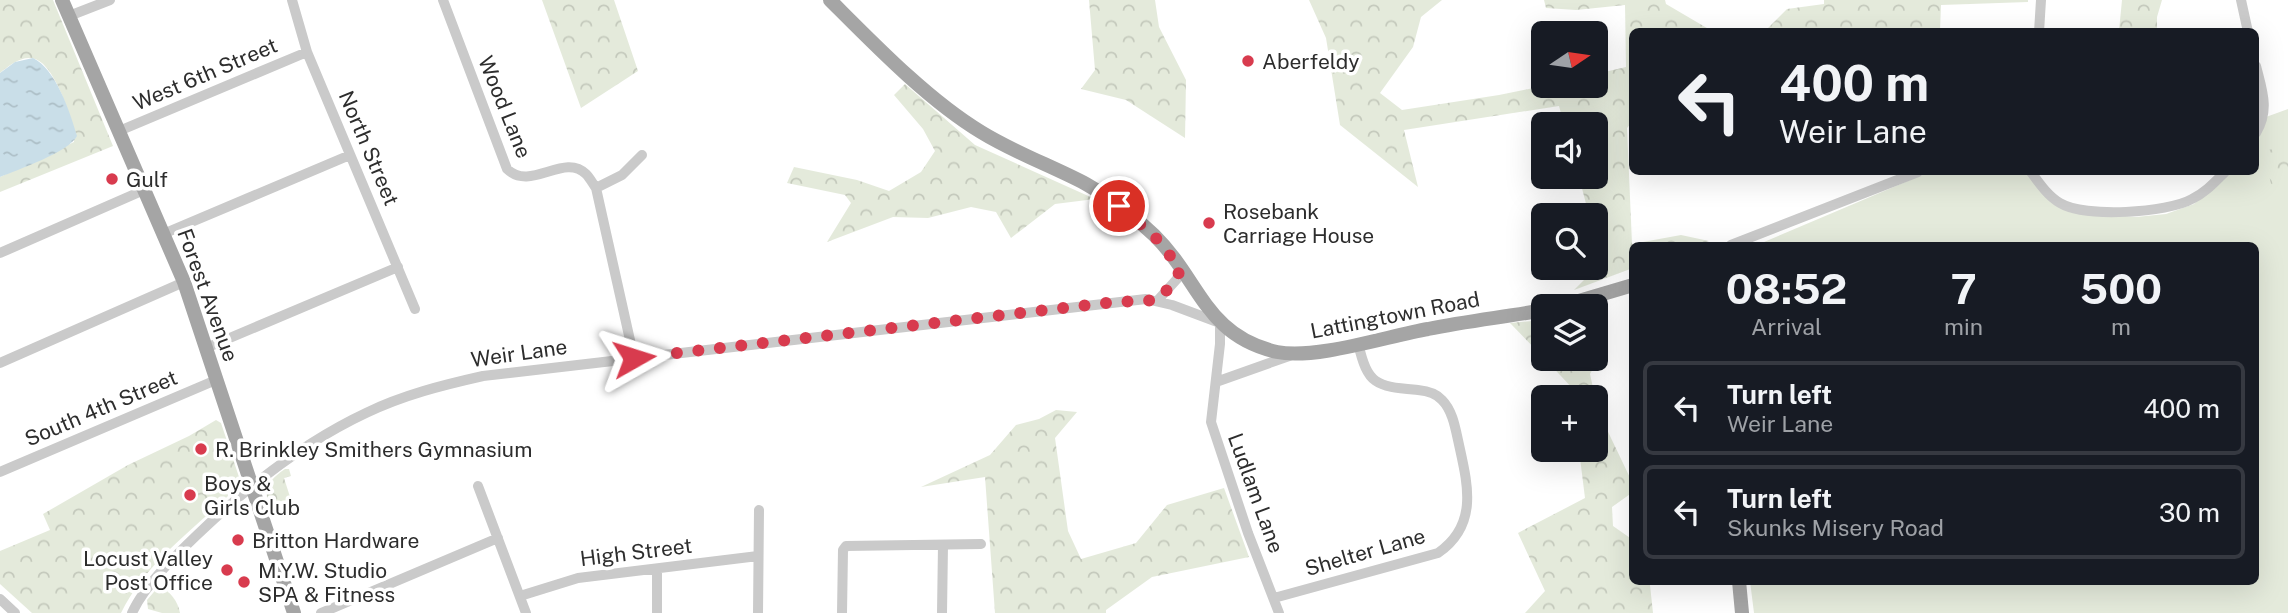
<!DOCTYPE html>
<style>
body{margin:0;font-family:"Public Sans",sans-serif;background:#20242c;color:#f1f3f6;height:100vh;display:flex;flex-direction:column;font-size:26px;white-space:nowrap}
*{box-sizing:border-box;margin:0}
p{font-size:23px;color:#9ea1a6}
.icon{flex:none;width:38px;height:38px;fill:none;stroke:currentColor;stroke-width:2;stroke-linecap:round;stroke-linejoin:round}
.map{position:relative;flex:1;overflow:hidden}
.sheet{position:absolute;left:1629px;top:242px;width:630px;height:343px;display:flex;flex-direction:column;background:#171b24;border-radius:10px;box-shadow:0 7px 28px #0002}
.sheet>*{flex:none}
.top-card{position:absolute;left:1629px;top:28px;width:630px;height:147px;border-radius:10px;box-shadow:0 7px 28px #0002;background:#171b24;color:#f1f3f6;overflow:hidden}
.needle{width:46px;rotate:77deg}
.controls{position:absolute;left:1531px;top:21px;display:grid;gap:14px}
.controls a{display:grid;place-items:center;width:77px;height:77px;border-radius:10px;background:#171b24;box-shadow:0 7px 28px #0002;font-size:35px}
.pin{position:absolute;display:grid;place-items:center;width:60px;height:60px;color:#fff;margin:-30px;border:4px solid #fff;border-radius:50%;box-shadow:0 2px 7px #0007}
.me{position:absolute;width:77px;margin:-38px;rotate:84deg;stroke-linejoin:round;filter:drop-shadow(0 0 5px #0008)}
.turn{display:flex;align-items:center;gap:24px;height:147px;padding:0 35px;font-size:32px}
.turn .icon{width:91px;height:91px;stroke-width:2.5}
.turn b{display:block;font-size:49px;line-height:60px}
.eta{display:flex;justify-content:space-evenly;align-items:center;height:119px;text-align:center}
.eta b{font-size:42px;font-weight:700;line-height:49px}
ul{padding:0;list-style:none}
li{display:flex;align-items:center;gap:21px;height:94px;margin:0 14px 10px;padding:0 21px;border:4px solid #363941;border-radius:10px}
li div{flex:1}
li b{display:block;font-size:26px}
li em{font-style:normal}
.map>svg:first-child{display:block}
</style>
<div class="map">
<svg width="2288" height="613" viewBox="0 0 2288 613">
<defs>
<pattern id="forest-crowns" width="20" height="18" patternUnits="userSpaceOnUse" patternTransform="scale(1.75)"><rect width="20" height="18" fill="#e4eadb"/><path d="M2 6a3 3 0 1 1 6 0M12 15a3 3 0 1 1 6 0" fill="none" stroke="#c4c9bc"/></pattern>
<pattern id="water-ripples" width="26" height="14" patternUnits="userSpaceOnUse" patternTransform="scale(1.75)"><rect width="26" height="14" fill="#c9dee8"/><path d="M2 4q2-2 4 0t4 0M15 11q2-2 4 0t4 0" fill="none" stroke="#adbfc7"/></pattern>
</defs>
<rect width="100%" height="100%" fill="#fff"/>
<path fill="#e4eadb" d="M2288,109V613H1754L1750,581H2256V245H1757L1929,172H2028L2073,211L2136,217L2166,214L2194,204L2230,172H2256V138L2266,117Z"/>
<path fill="url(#forest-crowns)" d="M0,0H53L113,146L0,192V177L74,142C75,123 55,65 35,59C22,55 10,65 0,73Z
M542,0H614L638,71L581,108Z
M1089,0H1155L1159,27L1186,80L1185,138L1126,100L1081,89L1095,70Z
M1309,0H1442L1421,17L1413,47L1380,93L1402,110L1499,95L1543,86H1596V74L1626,67L1625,5L1576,10L1546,8L1544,0H1665L1666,4L1712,31L1633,32V121L1627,128L1632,244L1681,235L1709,241L1697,245H1633V268L1574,290L1601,263L1596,243V215H1589L1579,177H1596V124H1564L1559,106L1404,130L1418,187L1340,125L1326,38Z
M1824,0H2028V2L1941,5L1940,31H1714L1768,28L1787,9L1824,4Z
M2122,0H2162L2157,17V31H2119Z
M905,84L975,145L1095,199L1055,204L1011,238L996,212L971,207L928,218L893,217L827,242L851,203L845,195L787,183L794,167L857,180L889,191L921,172L935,151L923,129L894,95Z
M2288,146V189L2273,192L2263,151Z
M1543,320H1544L1543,357L1510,323Z
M1545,359H1590L1595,365L1590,374L1595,397H1576L1575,391Z
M1596,401L1599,413L1633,484V492L1612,507L1613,526L1633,540V581H1686L1650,585L1653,613H1525L1545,591L1518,533L1585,498L1579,450H1596Z
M1056,410L1077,412L1055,438L1068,531L1081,559L1136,543L1167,505L1224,488L1249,557L1152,577L1106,610V613H995L985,477L921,487L990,455L1016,425L1039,419Z
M216,420L221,423L241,483C200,526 148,558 121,613H32L0,584V551L50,530L43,514L128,465L189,436Z
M285,469H289L291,476L284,478L291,500L269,507C263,488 270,479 285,469Z
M159,586C170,591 178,601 180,613H162L148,609L147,600Z"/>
<path fill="url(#water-ripples)" d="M33,58C56,69 70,112 77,136C69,152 17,170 0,177V73L15,62Z"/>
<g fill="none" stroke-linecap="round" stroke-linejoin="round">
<path stroke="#cacaca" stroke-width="10" d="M292,0L307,52L415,309
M443,0L507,169C531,192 564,152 586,174C590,178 593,184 596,188L634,358
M2241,0L2248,32
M69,16L110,0
M2039,32L2041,0
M2256,66C2262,90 2270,110 2256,133
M119,131L307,52
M2031,172C2039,183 2048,196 2060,203C2085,218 2167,213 2192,199C2205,193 2215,182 2225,172
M596,188L622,175L642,155
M163,234L350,155
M1731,245L1918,172
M0,253L144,190
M1158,300L1177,279L1180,268
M206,348L398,267
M0,363L184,282
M1216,382L1292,355
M0,472L216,380
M478,486L526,613
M657,569V613
M520,596L578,578L758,556
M1274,598L1438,553C1480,524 1467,482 1458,440C1455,426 1452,410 1442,400C1436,393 1428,391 1418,390C1376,386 1368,386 1358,343
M0,599L15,613
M132,613C144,586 175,556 197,535C247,487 302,443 366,413C403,395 443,385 483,376L1146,299L1172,305L1220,323V344L1211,422L1248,533L1279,613
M321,613L498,538
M758,613L759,510
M842,613L843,550L846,546L981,544
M942,613L943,545"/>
<path stroke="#a5a5a5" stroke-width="14" d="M62,0L184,282L294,613
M830,0C874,44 928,100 981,132C1015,153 1052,166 1086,184C1110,197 1134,216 1154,235C1200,280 1205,336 1277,352C1315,360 1388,336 1428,329C1467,321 1505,317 1544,310
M1562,306L1633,285
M1739,581L1742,613"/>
</g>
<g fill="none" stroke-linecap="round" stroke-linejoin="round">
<path stroke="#d83b4e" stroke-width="12" stroke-dasharray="0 21.6" d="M634,358L1114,302L1158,300L1177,279L1180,268L1155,237L1119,206"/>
</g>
<g fill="#d83b4e" stroke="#fff" stroke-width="2.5">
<circle cx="1248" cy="61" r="7"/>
<circle cx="112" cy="179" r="7"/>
<circle cx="1209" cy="223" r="7"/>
<circle cx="201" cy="449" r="7"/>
<circle cx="190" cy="495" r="7"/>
<circle cx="238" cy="540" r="7"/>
<circle cx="227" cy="570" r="7"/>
<circle cx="244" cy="582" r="7"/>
</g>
<g text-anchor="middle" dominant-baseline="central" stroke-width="7" stroke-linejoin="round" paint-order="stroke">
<g font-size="21" fill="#2d2d2d" stroke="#fff" text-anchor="start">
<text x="1262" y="61">Aberfeldy</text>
<text x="126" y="179">Gulf</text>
<text x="1223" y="211">Rosebank<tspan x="1223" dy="24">Carriage House</tspan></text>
<text x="215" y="449">R. Brinkley Smithers Gymnasium</text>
<text x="204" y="483">Boys &amp;<tspan x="204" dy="24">Girls Club</tspan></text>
<text x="252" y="540">Britton Hardware</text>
<text x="213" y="558" text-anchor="end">Locust Valley<tspan x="213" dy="24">Post Office</tspan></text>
<text x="258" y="570">M.Y.W. Studio<tspan x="258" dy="24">SPA &amp; Fitness</tspan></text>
</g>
<g font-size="21" fill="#2d2d2d" stroke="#fff">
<text transform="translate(205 74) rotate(-23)">West 6th Street</text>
<text transform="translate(505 107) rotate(68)">Wood Lane</text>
<text transform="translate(369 148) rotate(67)">North Street</text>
<text transform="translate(208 295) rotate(70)">Forest Avenue</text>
<text transform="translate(1395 315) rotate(-11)">Lattingtown Road</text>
<text transform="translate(519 353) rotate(-8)">Weir Lane</text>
<text transform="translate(101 408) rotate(-23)">South 4th Street</text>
<text transform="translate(1256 493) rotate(70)">Ludlam Lane</text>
<text transform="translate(636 552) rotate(-7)">High Street</text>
<text transform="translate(1365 552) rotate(-16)">Shelter Lane</text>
</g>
</g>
</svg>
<div class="controls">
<a><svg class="needle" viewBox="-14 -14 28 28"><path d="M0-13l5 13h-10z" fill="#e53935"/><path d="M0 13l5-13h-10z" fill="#9ea1a6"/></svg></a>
<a><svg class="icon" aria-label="sound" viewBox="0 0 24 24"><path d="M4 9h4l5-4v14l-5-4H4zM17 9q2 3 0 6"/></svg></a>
<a><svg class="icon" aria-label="search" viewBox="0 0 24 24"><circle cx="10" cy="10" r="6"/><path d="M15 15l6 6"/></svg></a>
<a><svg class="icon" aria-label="layers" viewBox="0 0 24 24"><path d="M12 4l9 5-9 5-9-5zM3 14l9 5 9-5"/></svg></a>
<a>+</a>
</div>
<div class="pin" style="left:1119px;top:206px;background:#d93025"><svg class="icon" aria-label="arrive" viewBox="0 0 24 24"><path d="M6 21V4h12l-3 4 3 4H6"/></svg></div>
<svg class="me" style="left:634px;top:358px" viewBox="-20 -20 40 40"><path d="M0-17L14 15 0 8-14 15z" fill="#d83b4e" stroke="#fff" stroke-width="4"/></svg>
<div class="top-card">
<div class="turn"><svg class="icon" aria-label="left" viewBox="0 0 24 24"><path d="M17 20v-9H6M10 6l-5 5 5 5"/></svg><div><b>400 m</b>Weir Lane</div></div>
</div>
<section class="sheet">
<div class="eta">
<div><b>08:52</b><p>Arrival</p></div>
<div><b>7</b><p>min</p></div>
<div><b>500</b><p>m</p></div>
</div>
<ul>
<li><svg class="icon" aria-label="left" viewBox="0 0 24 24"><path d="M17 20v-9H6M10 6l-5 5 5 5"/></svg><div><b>Turn left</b><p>Weir Lane</p></div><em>400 m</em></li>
<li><svg class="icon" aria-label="left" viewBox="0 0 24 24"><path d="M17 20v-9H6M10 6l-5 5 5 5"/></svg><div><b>Turn left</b><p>Skunks Misery Road</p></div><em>30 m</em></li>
</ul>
</section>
</div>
